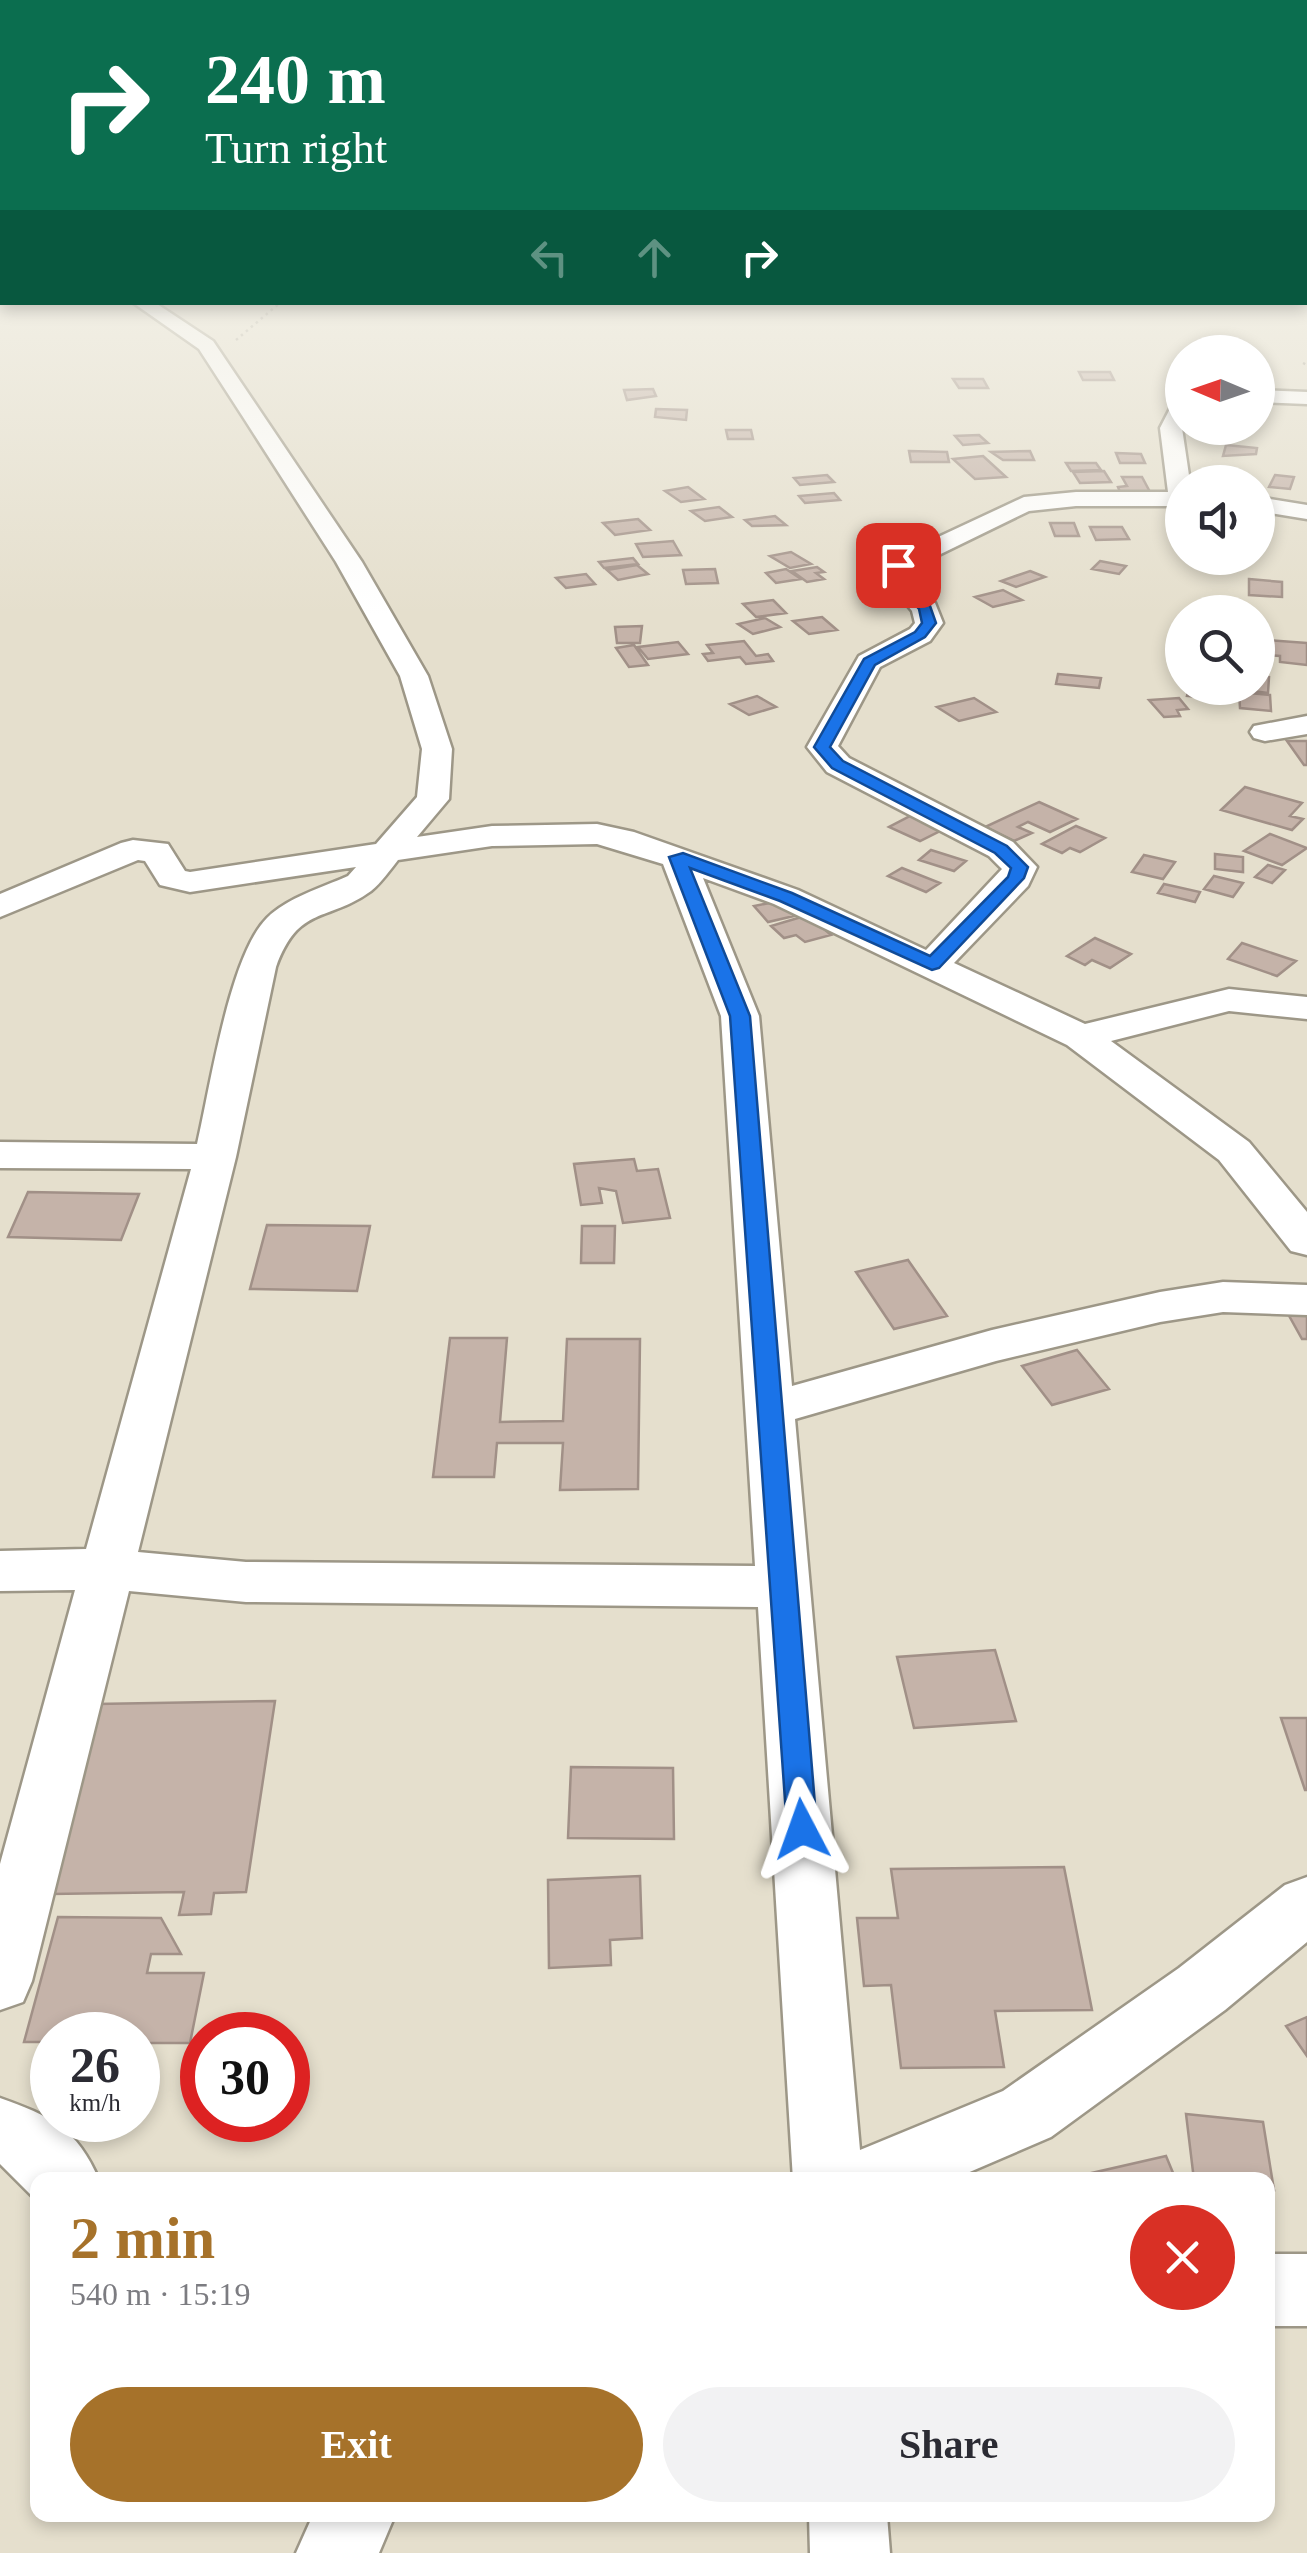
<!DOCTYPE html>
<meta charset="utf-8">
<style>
body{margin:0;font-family:"Times New Roman",serif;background:#f2f2f3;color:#2b2b33;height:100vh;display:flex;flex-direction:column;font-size:38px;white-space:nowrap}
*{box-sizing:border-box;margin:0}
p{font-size:32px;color:#7c7c81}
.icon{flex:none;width:55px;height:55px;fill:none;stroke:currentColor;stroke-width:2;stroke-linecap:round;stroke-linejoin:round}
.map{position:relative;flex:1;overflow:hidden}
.details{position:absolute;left:30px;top:2172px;width:1245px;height:350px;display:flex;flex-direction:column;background:#fff;border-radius:20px;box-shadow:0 5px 15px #0003}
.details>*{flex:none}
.guide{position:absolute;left:0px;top:0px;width:1308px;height:305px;box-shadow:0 5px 15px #0003;background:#0b6e4f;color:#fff;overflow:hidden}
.needle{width:65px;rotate:272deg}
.fabs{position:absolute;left:1165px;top:335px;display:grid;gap:20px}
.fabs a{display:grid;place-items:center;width:110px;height:110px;border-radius:50%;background:#fff;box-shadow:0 5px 15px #0003;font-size:50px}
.speed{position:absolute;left:30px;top:2012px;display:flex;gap:20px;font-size:50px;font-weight:700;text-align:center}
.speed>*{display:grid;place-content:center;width:130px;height:130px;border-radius:50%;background:#fff;box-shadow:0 5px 15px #0003;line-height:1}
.speed small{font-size:25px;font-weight:400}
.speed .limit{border:15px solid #d22;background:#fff;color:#111}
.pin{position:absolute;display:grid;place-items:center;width:85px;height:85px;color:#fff;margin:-42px;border-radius:20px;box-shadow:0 5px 15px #0006}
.me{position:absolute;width:110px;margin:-55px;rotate:356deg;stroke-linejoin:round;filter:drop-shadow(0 0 8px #0008)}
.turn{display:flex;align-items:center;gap:35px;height:210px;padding:0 40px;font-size:45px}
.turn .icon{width:130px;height:130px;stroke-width:2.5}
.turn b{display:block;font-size:70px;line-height:85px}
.lanes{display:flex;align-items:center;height:95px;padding:0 40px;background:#0003;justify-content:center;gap:50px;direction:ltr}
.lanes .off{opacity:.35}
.round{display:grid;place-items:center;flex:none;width:105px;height:105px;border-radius:52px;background:#f2f2f3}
.overview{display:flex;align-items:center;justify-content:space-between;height:170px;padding:0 40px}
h1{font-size:60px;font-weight:600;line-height:75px;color:#a6722a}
.primary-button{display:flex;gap:20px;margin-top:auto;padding:20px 40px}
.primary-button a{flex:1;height:115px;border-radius:60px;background:#a6722a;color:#fff;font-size:40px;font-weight:600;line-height:115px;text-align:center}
.primary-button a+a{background:#f2f2f3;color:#2b2b33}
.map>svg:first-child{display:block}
</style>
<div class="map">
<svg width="1307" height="2553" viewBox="0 0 1307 2553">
<rect width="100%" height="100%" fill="#e5dfcd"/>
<path fill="#c5b3a9" stroke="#a19087" stroke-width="2.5" d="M1079,372H1110L1114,380H1083Z
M953,379H983L988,388H959Z
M653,389L656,396L627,400L624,390Z
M656,409L687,410L686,420L655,417Z
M726,430H751L753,439H728Z
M979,435L988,443L963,445L955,436Z
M1226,445L1257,448L1256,454L1223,456Z
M909,451L947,452L949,462H911Z
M1030,451L1034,460H1003L991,452Z
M1116,453L1141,454L1145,463H1120Z
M983,456L1006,477L975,479L953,459Z
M1066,463H1096L1101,470L1071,471Z
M1104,471L1111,482L1080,483L1073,472Z
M827,475L834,482L800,485L794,478Z
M1275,475L1294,477L1290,489L1269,487Z
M1122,477H1142L1150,492H1120L1118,487L1127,486Z
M688,487L704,499L681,502L665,491Z
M834,493L840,500L805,503L799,496Z
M719,507L732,517L705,521L691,511Z
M775,516L786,525L752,526L745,520Z
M638,519L650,530L615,535L603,523Z
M1050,523H1074L1079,536H1055Z
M1090,527H1122L1129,539L1096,540Z
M673,541L681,555L643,557L636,544Z
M791,552L811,564L790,568L770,556Z
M633,558L638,564L604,568L599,562Z
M1100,561L1126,566L1119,574L1092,569Z
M637,565L648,574L618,580L607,570Z
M817,567L824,572L816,573L824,579L807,582L792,571Z
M715,569L718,583L686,584L683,570Z
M786,569L801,579L776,583L766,573Z
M1030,571L1045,577L1016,587L1001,581Z
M586,574L595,584L566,588L556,578Z
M1249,579L1282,582V597L1249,595Z
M1003,590L1022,600L993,607L975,597Z
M773,600L786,613L756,617L743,604Z
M822,617L837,630L809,634L793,621Z
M765,618L780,627L753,634L738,624Z
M642,626L640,643H617L615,627Z
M1268,640L1307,643V665L1280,662V656L1268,655Z
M744,641L756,656L768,654L773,661L746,664L740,657L708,661L703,654L713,653L707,645Z
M678,642L688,654L648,659L638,647Z
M634,645L648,665L629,667L616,648Z
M1058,674L1101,678L1099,688L1056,684Z
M1258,675L1269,677L1268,693L1237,689L1258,688Z
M1189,688L1223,689L1221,699L1187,696Z
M1239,692L1270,695L1271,711L1240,708Z
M757,696L776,707L749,715L730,704Z
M974,698L996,712L959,721L937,707Z
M1179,698L1188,709L1177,710L1180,716L1164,717L1149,700Z
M1287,741H1307V765H1304Z
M1245,787L1302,803L1290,816L1303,819L1292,830L1221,810Z
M1039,802L1077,819L1050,832L1028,822L1018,827L1032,833L1014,841L985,827Z
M916,813L948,827L920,841L889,827Z
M1076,826L1105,838L1080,852L1070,848L1062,853L1042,844Z
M1270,834L1307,848L1282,865L1244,851Z
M931,850L966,861L954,871L919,860Z
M1215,854L1243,857V872L1215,869Z
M1144,855L1175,862L1163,879L1132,872Z
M1268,865L1285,870L1272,883L1255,877Z
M902,868L940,883L926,892L888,876Z
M1214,876L1243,883L1233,897L1204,889Z
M1164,884L1200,892L1195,902L1158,893Z
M780,901L794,916L768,922L754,906Z
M808,915L831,935L805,942L796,935L784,938L771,926Z
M1095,938L1131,954L1110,968L1092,960L1085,965L1067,956Z
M1242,943L1296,961L1277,976L1228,959Z
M634,1159L637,1171L658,1169L670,1218L623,1223L616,1191L599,1188L602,1203L581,1205L574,1164Z
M28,1192L139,1194L121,1240L8,1237Z
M267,1225L370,1226L357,1291L250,1289Z
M582,1226H615L614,1263H581Z
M908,1260L947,1316L894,1329L856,1272Z
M1307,1310V1339H1302L1287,1312Z
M450,1338H507L500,1422L563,1421L567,1339H640L638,1489L560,1490L563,1443H497L494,1477H433Z
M1077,1350L1109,1389L1052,1405L1022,1366Z
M995,1650L1016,1721L914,1728L897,1657Z
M275,1701L246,1892L214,1893L211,1914L179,1915L184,1892L52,1894L96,1704Z
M1281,1718H1307V1790H1305Z
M571,1767L673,1768L674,1839L568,1838Z
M1064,1867L1092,2010L995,2011L1004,2067L901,2068L891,1985L864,1986L857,1918H898L891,1869Z
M640,1876L642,1938L610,1940L611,1965L549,1968L548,1880Z
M58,1917L161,1918L181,1954H151L147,1973H204L190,2043H138V2035H52V2042H24Z
M1307,2017V2056L1286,2026Z
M1186,2114L1263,2122L1274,2190L1268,2189V2180H1194Z
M1166,2156L1176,2180H1085L1083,2175Z"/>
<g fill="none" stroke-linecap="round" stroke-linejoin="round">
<g stroke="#9d9787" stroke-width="5">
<path id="street" d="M1305,274H1307V284H1305Z
M132,302H154L213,341L362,562L428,676L452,749L449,799L417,837L492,826L597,824L634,832L798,890L926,950L1002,869L989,856L827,772L807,747L859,656L910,629L915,623L912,611L883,576L889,560L1024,497L1076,492H1168L1160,428L1174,401L1182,400V428L1190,482H1182V506H1076L1029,511L910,569L909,575L935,603L943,623L930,641L880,667L838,746L849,758L1013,842L1037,867L1028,886L954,963L1085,1024L1229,989L1307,997V1019L1229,1011L1111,1041L1249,1142L1307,1212V1255L1291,1251L1219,1160L1067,1045L774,904L703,878L759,1016L792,1386L992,1330L1160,1292L1223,1282L1307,1285V1315L1223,1312L1160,1322L996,1361L795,1419L860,2150L1003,2091L1179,1968L1285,1885L1307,1877V1942L1225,2010L1051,2137L951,2180H793L758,1607L246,1602L129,1591L32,1981L23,2002L0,2010V1864L75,1590L0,1591V1551L86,1549L191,1169L0,1168V1142L197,1144C210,1089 229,956 267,918C287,898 321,888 348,876L356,867L190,892L160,885L145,861L138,860L0,917V894L121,843L133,840L168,844L185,871L190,872L376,844L417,797L422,749L400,676L336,562L245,420L199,349ZM597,844L663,864L721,1016L755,1566L246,1562L138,1552L236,1157L276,967C299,904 327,923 371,891C381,883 390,870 398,860L492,846Z
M1258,390L1307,392V404L1258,402Z
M1258,497L1307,505V519L1258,511Z
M1307,716V734L1265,741L1254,738L1250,732L1254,726Z
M0,2098C50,2116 77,2128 99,2180H38V2202L0,2164Z
M1268,2254H1307V2326H1268Z
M313,2515H395L379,2553H296Z
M809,2515H887L890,2553H810Z"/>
</g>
<path stroke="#a8a395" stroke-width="2.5" stroke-dasharray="2.5 4" stroke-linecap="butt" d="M236,340L281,302
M1303,363L1307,365"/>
<use href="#street" fill="#fff" fill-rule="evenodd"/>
</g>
<linearGradient id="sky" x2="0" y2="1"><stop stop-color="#6db1d4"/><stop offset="0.42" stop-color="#f3f1e8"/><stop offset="1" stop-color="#f3f1e8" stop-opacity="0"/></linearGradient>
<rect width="1307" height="615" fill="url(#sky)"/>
<path fill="#1a73e8" stroke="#114b97" stroke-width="2.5" d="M893,562H902L903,576L930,606L936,623L925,637L875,665L830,747L843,761L1007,846L1028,867L1024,878L939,968L932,970L780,901L690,868L750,1016L817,1829L813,1838L802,1842L792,1838L787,1829L730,1016L669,857L683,853L792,893L930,956L1008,877L1011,868L995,853L832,768L814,747L864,659L915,632L922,623L919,609L889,576Z"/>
</svg>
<div class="fabs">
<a><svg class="needle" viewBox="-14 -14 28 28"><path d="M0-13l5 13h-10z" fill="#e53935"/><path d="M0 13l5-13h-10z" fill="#7c7c81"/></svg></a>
<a><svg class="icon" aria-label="sound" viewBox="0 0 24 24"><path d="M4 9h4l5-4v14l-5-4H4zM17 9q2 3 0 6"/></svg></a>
<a><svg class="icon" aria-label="search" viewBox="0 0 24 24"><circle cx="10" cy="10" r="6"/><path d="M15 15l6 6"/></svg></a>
</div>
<div class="speed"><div>26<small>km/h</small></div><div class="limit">30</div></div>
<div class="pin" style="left:898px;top:565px;background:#d93025"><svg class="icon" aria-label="arrive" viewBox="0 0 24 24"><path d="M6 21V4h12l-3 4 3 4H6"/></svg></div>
<svg class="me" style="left:802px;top:1829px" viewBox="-20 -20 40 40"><path d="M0-17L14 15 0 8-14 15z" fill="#1a73e8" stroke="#fff" stroke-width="4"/></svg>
<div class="guide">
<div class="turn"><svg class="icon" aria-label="right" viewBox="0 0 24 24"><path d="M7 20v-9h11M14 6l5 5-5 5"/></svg><div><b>240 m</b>Turn right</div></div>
<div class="lanes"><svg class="icon off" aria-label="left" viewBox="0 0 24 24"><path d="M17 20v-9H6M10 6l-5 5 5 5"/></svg><svg class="icon off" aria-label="ahead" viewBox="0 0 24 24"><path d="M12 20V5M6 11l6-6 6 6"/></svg><svg class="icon" aria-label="right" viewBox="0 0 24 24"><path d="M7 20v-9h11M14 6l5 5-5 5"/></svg></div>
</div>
<section class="details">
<div class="overview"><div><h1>2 min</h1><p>540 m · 15:19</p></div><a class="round" style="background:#d93025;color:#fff"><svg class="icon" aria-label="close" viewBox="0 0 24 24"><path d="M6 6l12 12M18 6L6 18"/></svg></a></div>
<div class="primary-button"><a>Exit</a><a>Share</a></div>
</section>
</div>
